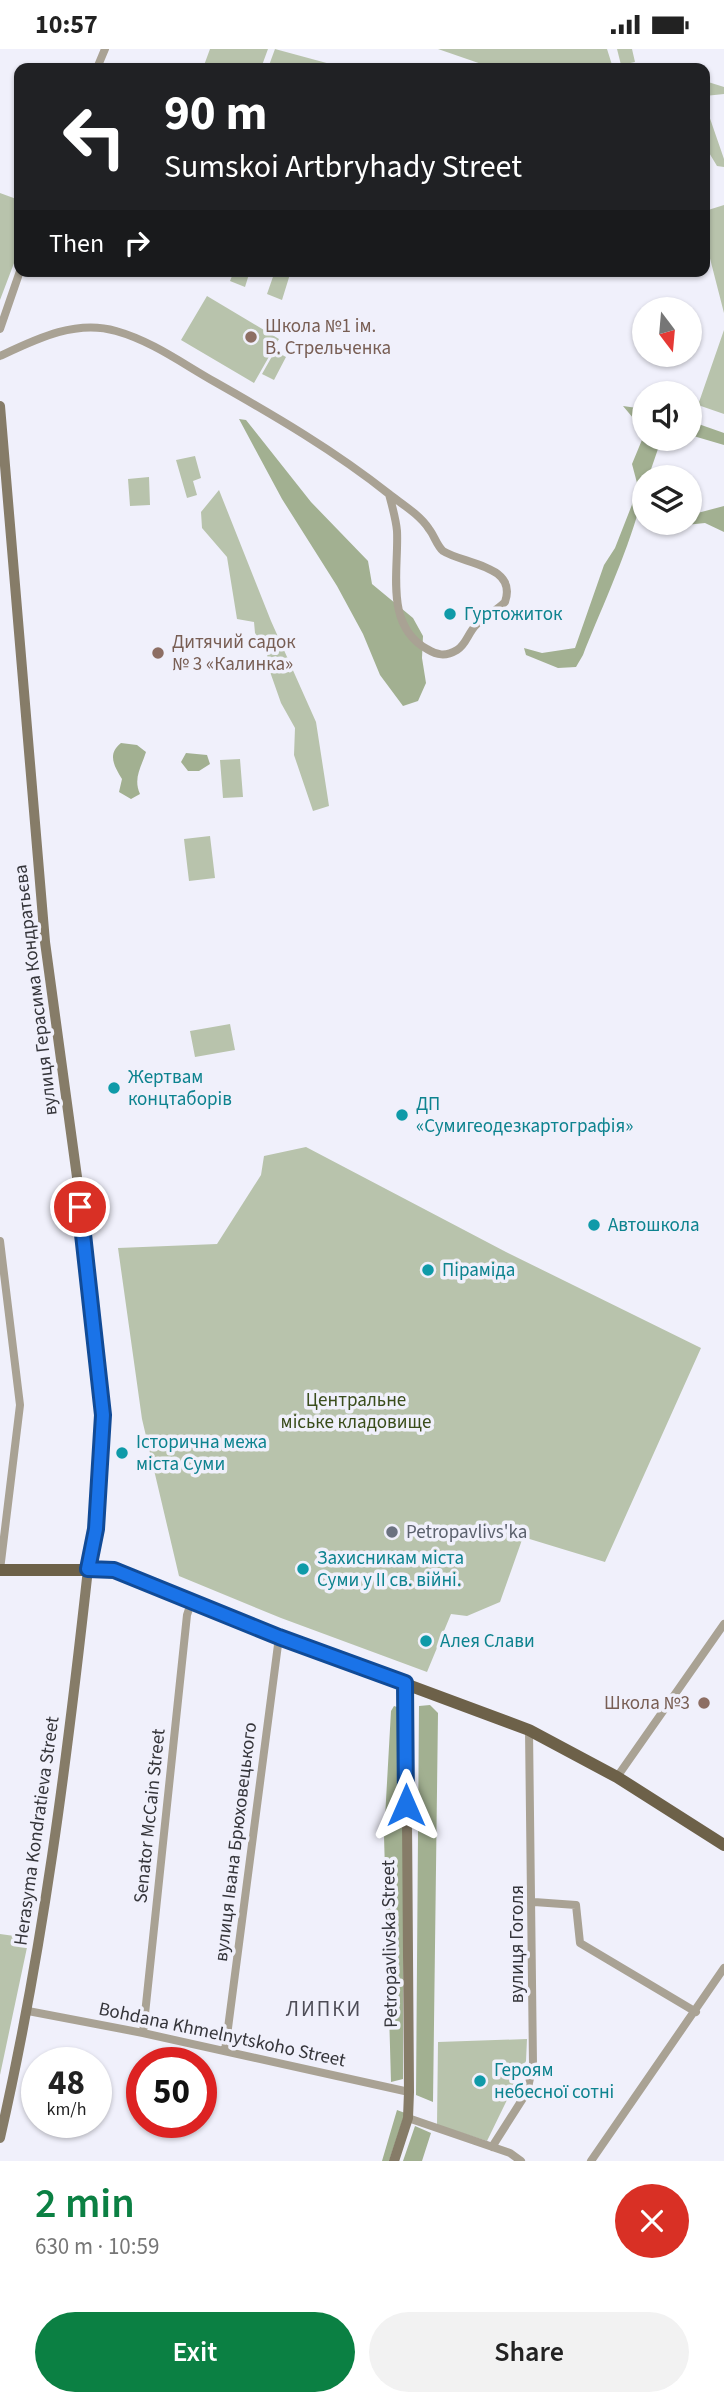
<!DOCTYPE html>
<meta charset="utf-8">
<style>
body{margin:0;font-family:"Source Sans 3",sans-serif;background:#f2f2f2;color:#222;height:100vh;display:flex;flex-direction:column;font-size:26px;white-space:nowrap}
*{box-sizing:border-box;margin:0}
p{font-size:23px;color:#767676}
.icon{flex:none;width:38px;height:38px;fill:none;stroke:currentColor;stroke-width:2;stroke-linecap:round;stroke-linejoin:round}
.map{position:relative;height:2112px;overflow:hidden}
.details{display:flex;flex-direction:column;background:#fff;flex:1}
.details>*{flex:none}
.hud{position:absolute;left:14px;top:14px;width:696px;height:214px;border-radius:14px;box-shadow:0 2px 5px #0004;background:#202124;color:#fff;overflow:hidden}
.needle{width:46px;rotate:164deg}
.buttons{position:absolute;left:632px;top:248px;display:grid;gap:14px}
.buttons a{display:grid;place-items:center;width:70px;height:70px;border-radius:50%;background:#fff;box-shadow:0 2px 5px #0004;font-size:35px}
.speed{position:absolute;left:21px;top:1998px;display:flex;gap:14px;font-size:35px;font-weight:700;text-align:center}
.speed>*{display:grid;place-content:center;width:91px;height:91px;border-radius:50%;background:#fff;box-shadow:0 2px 5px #0004;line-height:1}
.speed small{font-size:18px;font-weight:400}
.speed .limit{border:10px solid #d22;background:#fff;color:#111}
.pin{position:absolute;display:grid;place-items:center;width:60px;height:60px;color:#fff;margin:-30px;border:4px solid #fff;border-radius:50%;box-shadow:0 2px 7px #0007}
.me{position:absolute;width:77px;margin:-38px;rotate:0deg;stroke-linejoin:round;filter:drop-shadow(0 0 5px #0008)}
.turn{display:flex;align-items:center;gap:24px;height:147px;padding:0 35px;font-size:32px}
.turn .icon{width:91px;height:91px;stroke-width:2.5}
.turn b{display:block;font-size:49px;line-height:60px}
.then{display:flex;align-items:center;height:66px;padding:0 35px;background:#0003;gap:14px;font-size:26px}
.round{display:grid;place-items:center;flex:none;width:74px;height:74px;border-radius:37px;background:#f2f2f2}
.overview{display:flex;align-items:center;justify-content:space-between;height:119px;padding:0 35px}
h1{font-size:42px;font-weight:600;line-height:52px;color:#0b8043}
.button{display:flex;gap:14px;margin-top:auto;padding:14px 35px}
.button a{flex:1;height:80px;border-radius:42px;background:#0b8043;color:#fff;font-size:28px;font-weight:600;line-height:80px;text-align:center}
.button a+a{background:#f2f2f2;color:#222}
.status{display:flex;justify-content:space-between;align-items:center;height:49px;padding:0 35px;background:#fff;direction:ltr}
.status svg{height:19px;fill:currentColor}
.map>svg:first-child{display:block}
</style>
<div class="status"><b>10:57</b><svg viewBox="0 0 49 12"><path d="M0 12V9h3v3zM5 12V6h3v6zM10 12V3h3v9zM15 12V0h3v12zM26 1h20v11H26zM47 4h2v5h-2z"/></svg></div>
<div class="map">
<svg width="724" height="2112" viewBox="0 0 724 2112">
<rect width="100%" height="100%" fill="#f0f0fb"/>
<path fill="#b8c3ac" d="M210,0H268L261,19H203Z
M275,0L334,16L332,19H268Z
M438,0H607L613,19H493Z
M617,0H632L635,13L621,16Z
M705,32L724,38V45L705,47Z
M705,55L724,110V118L717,117L705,97Z
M0,144L19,151V201L0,251Z
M724,156V264L705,190V162Z
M234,222H250L245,238L230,232Z
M275,222H291L282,251L267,245Z
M207,247L279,290L254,334L181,291Z
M724,281V365L698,356Z
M275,302L286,308L274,331L262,325Z
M195,407L201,429L193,432L197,446L187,449L176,411Z
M149,428L150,456L130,457L128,430Z
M219,441L271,572L316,673L329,757L313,762L294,706L295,679L281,654L268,617L267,601L255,584L254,573L237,570L227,508L202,479L201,463Z
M240,710L243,748L223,749L220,711Z
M210,787L215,829L189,832L184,790Z
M230,975L235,1001L195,1008L190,982Z
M306,1098L506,1203L701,1299L605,1513L523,1488L500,1553L467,1567L451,1565L427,1623L281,1569L179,1527L142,1370L118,1199L217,1195L261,1126L264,1107Z
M0,1885L29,1889L0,2026Z
M527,1990L526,2012L487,2092L437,2076L438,1993Z"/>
<path fill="#a2b091" d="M623,357L644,360V382Z
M239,370L246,371L311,453L368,512L372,535L413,569L423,587L422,609L426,634L418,652L403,657L380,626L363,585L337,537L282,450Z
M690,372L724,384V396L690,386Z
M644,386V390H669L659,397L648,429H644C644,469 599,564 583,606L576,618L558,619L526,606L524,599L542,604L575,599L604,516L615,499L635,448L637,434L632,415Z
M724,457V483L705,474L676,477V474H690V466Z
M121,694L137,696L146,703C141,719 133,729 140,745L131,750L119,743L122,730C114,717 107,705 121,694Z
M186,704L207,706L210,715L199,722H188L181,713Z
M430,1656L438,1664L433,2053L416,2046L419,1657Z
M394,1657L403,1660V2030L391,2033L384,1787L391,1662Z
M397,2061L405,2064L389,2112H382Z
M415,2077L431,2084L422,2112H403Z"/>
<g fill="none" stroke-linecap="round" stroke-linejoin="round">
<path stroke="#a9a294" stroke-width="8" d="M97,19L105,0
M0,280L20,222
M0,307C36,290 76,270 116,282C152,292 183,315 215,333C275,367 335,402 389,445C402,455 420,466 429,480C434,486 437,497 443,502C463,515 518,516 505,553C496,562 485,567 476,576C468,584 466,596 457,601C445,608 437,606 427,600C384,576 399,521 397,482C396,470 392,457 389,445
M0,1192L20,1356L0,1521
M617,1728L724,1575
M534,1853L576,1856L580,1894L696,1963
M28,1962L143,1984L409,2043
M143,1984L187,1566L191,1554
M225,2002L279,1588
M408,2069L510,2104L521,2112
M492,2098L527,2043L533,2016L529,1681
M591,2112L724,1919"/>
<path stroke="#867c68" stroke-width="10" d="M0,357L45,893L77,1128L103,1366L96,1481L88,1520C67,1711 43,1901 0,2089
M394,2112L408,2069L409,2043L406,1634"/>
<path stroke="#6d6149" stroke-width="12" d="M0,1521H114L279,1588L529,1681L617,1728L724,1796"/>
</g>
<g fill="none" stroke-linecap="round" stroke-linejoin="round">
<g stroke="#114b97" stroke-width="18">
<path id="route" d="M80,1158L103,1366L96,1480L88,1520L114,1521L279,1588L405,1634L406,1756"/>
</g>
<use href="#route" stroke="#1a73e8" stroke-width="12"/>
</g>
<g fill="#8d6e63" stroke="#f0f0fb" stroke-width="2.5">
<circle cx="251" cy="288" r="7"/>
<circle cx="158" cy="604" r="7"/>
<circle cx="704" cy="1654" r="7"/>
</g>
<g fill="#0f9aa8" stroke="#f0f0fb" stroke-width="2.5">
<circle cx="450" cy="565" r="7"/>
<circle cx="114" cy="1039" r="7"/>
<circle cx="402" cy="1066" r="7"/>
<circle cx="594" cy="1176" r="7"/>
<circle cx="428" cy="1221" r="7"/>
<circle cx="122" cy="1404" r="7"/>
<circle cx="303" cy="1520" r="7"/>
<circle cx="426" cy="1592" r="7"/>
<circle cx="480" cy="2032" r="7"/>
</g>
<circle fill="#6b7280" stroke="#f0f0fb" stroke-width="2.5" cx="392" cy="1483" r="7"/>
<g text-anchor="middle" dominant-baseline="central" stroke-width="7" stroke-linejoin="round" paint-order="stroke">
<g font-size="19" fill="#785e54" stroke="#f0f0fb" text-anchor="start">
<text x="265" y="277">Школа №1 ім.<tspan x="265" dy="22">В. Стрельченка</tspan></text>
<text x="172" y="593">Дитячий садок<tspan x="172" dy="22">№ 3 «Калинка»</tspan></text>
<text x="690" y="1654" text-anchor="end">Школа №3</text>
</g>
<g font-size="19" fill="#0d838f" stroke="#f0f0fb" text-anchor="start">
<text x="464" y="565">Гуртожиток</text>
<text x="128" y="1028">Жертвам<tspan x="128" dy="22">концтаборів</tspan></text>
<text x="416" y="1055">ДП<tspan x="416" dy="22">«Сумигеодезкартографія»</tspan></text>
<text x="608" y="1176">Автошкола</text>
<text x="442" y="1221">Піраміда</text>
<text x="136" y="1393">Історична межа<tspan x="136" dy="22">міста Суми</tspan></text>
<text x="317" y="1509">Захисникам міста<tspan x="317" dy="22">Суми у ІІ св. війні.</tspan></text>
<text x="440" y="1592">Алея Слави</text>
<text x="494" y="2021">Героям<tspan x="494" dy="22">небесної сотні</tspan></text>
</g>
<g font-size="19" fill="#35353a" stroke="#f0f0fb">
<text transform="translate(36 941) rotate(-97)">вулиця Герасима Кондратьєва</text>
<text transform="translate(150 1767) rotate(-84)">Senator McCain Street</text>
<text transform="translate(37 1782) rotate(-82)">Herasyma Kondratieva Street</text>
<text transform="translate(236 1793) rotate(-83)">вулиця Івана Брюховецького</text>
<text transform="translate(390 1895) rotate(-91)">Petropavlivska Street</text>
<text transform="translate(517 1895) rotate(-90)">вулиця Гоголя</text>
<text transform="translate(222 1986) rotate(12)">Bohdana Khmelnytskoho Street</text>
</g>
<g font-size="19" fill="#3a4d1c" stroke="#f0f0fb">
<text x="356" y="1351">Центральне<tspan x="356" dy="22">міське кладовище</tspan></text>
</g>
<g font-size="19" fill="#5b616d" stroke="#f0f0fb" text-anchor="start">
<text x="406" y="1483">Petropavlivs'ka</text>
</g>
<g font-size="21" letter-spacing="2" fill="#4e4d57" stroke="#f0f0fb">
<text x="324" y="1960">ЛИПКИ</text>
</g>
</g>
</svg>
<div class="buttons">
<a><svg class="needle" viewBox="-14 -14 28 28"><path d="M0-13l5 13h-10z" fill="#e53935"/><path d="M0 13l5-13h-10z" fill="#767676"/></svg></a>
<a><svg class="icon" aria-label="sound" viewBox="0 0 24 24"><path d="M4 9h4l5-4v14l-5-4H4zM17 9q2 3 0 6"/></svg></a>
<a><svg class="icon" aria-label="layers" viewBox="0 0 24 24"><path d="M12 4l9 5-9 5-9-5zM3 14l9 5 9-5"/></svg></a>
</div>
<div class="speed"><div>48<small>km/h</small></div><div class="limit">50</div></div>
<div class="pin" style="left:80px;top:1158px;background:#d93025"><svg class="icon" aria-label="arrive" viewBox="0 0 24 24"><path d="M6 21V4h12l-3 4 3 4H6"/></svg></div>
<svg class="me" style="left:406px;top:1756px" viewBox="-20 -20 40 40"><path d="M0-17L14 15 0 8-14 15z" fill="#1a73e8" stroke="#fff" stroke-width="4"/></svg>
<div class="hud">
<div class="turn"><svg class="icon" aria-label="left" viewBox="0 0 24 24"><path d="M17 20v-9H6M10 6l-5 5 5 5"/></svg><div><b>90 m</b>Sumskoi Artbryhady Street</div></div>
<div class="then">Then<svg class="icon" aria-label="right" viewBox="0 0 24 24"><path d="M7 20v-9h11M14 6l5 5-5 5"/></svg></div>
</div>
</div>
<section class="details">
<div class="overview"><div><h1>2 min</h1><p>630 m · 10:59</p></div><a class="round" style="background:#d93025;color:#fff"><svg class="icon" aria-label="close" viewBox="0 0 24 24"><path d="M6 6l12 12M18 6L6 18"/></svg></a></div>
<div class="button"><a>Exit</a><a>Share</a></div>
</section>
